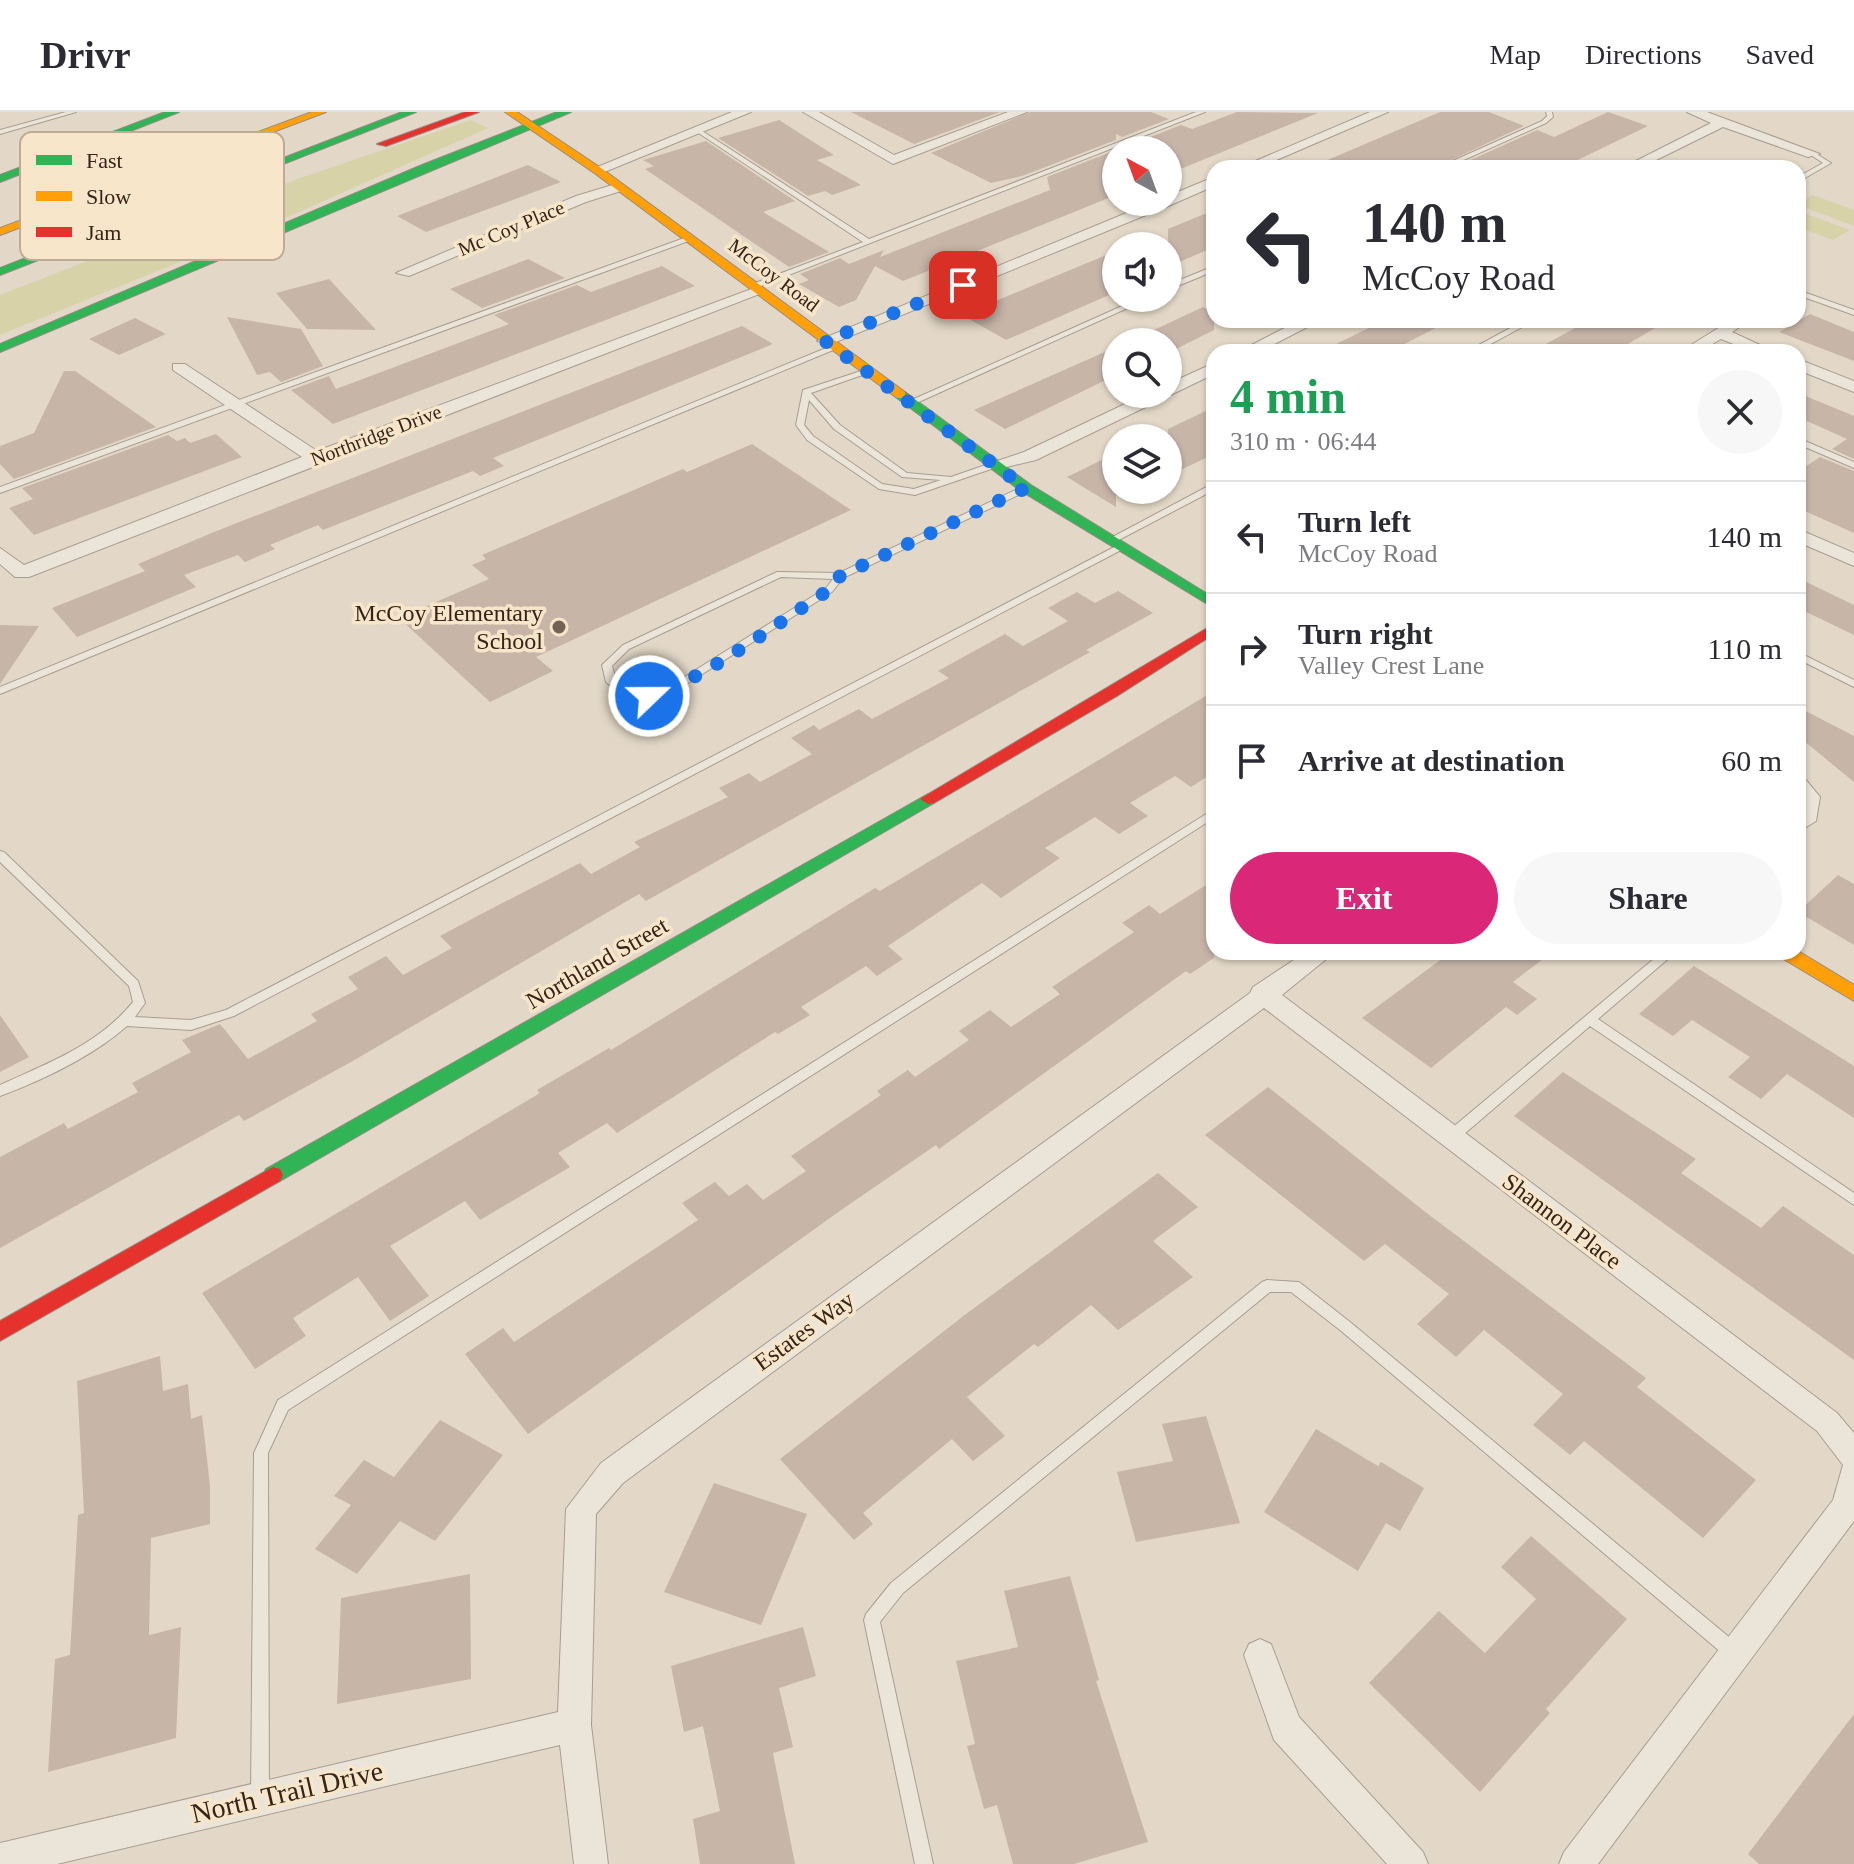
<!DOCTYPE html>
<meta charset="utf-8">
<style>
body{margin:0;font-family:"Times New Roman",serif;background:#f7f7f7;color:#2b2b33;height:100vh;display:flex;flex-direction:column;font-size:30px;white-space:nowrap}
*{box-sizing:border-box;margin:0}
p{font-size:26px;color:#7c7c81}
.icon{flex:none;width:44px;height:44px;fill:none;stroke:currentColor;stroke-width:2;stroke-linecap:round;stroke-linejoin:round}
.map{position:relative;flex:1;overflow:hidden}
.sheet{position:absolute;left:1206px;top:232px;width:600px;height:616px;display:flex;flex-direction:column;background:#fff;border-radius:24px;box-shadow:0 2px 6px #0004}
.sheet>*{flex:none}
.top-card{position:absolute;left:1206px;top:48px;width:600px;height:168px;border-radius:24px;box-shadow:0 2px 6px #0004;background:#fff;color:#2b2b33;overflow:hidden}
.needle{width:52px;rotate:319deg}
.fabs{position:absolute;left:1102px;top:24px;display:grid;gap:16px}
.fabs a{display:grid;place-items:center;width:80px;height:80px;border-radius:50%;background:#fff;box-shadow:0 2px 6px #0004;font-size:40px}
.pin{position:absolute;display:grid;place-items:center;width:68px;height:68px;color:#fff;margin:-34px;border-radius:16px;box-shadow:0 4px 12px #0006}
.me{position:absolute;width:88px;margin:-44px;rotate:68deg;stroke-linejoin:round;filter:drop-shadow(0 0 6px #0008)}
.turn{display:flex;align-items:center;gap:28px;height:168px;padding:0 24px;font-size:36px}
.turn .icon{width:104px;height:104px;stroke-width:2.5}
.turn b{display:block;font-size:56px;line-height:68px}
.round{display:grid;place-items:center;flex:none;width:84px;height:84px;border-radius:42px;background:#f7f7f7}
.summary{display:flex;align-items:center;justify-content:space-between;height:136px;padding:0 24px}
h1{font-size:48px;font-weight:700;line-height:60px;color:#1e9e55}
.cta{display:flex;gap:16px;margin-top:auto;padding:16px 24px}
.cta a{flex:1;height:92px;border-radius:48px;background:#db2777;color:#fff;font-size:32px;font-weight:700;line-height:92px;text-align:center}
.cta a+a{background:#f7f7f7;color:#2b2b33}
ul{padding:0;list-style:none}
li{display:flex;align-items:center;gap:24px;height:112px;padding:0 24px;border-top:2px solid #e1e1e2}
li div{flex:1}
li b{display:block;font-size:30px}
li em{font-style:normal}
header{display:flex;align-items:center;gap:48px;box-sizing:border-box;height:112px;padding:0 40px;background:#fff;border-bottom:2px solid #e1e1e2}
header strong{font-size:38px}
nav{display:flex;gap:44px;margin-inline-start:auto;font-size:28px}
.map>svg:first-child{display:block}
</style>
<header>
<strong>Drivr</strong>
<nav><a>Map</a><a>Directions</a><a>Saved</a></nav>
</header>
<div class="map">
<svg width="1854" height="1752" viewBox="0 0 1854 1752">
<rect width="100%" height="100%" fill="#e3d8c7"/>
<path fill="#d7d2a8" d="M471,8L488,16L263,116L0,223V183L300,66Z
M1813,83L1854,98V114L1798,93Z
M1798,99L1850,118L1833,128L1798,115Z"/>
<path fill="#c7b5a8" d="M851,0H1000L914,32Z
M1030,0H1151L1169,7L1122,25L1116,22V28L1022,64L991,71L931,41Z
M1237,0L1318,1L1168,62V38H1151L1135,31L1181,13L1192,17Z
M1440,0H1489L1524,14L1434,56H1309Z
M1608,0L1648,14L1561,56H1453L1537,18L1554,25Z
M779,8L834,43L817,48L861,73L832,83L825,79L808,84L718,26Z
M706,29L795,89L763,100L829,140L789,155L645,57L654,54L643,48Z
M1116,38V83L903,169L875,154L856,188L839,195L799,172L809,168L800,162L840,146L849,152L884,138L880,145L1050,78L1047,65Z
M528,53L561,70L426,120L397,104Z
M1214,98V135L1168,155V117Z
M1116,139V180L1006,228L962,203Z
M528,147L565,166L482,196L450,177Z
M662,154L695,174L333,312L291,278L329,264L336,277L509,212L494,203L577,173L591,180Z
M329,167L376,218L307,217L276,181Z
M1203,195L1214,201V218L1168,241V230H1128Z
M1810,202L1854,220V249L1779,220Z
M227,205L301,217L323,254L281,270L270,260L257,263Z
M135,206L166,222L119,243L89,227Z
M1385,208H1451L1389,240H1320Z
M1590,208H1669L1614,240H1531Z
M742,214L773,232L493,346L504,354L480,364L473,359L323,418L318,413L270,433L275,437L245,450L238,443L184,463L196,475L77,525L52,496L145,459L138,452L214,420Z
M1116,235V263L1005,317L974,298Z
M64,259H75L156,315L14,367L0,352V334L34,321Z
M1798,281L1854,304V347L1832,337L1847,327L1798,305Z
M1214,295V342L1168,364V317Z
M216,322L242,345L34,423L9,396L33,387L22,376L168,323L177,329L185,326L190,331Z
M752,332L851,398L536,545L553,559L490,590L399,506L489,467L472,453L486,447L482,443L683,357L687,360Z
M1116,341V395L1067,365Z
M1820,345L1854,359V421L1798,396V360Z
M1798,466L1854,493V523L1798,496Z
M1118,479L1153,501L1086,538L1090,540L646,789L639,782L351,950L244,1009L239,1003L0,1136V1045L64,1011L68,1017L138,980L132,971L191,940L182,928L220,912L248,947L317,909L311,902L358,877L348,865L386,844L403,863L452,836L440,824L485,800L580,751L591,762L640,735L634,730L728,685L719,676L749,661L760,670L812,642L791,626L814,613L819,618L859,597L872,607L949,566L938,559L1005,522L1023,534L1068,509L1048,496L1077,480L1095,491Z
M0,513L39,514L0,572Z
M1214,579V660L1191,675L1175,664L1130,691L1148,704L1119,722L1095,705L1045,736L1060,746L1001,786L982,771L888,834L903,847L877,864L866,854L801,895L810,903L778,922L775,920L617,1021L607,1011L558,1041L570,1055L480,1108L465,1089L390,1134L429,1184L390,1209L358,1165L293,1206L306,1224L255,1257L202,1181L540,981L537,978L609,936L611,938L875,776L880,779Z
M1798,595L1854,624V670L1798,624Z
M1838,763L1854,772V833L1798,800Z
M1214,768V846L1190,862L1186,859L939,1037L936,1033L844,1096L528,1322L465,1242L503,1216L514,1230L698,1108L682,1091L715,1070L729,1084L747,1072L763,1088L806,1059L791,1044L881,983L877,979L908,958L915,965L969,928L959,919L990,898L1011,915L1060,882L1052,875L1134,820L1122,811L1149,793L1160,802Z
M1451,840H1552L1513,870L1537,887L1517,903L1506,895L1431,956L1362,906Z
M1694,854L1854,954V1006L1787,962L1761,987L1728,965L1750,945L1692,908L1673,924L1639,902Z
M0,903L29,945L0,960Z
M1563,960L1696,1047L1681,1061L1761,1116L1783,1094L1854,1143V1248L1514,1004Z
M1268,975L1424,1099L1646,1266L1637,1275L1756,1368L1703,1426L1584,1329L1570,1343L1533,1313L1563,1282L1484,1218L1456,1245L1417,1212L1449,1182L1385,1132L1364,1149L1205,1023Z
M1158,1061L1198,1095L1153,1129L1193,1165L1118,1218L1091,1193L1038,1235L1034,1232L967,1285L1005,1324L973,1349L952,1327L863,1401L873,1412L854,1428L780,1347L966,1202Z
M160,1244L163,1279L188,1272L191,1307L202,1303L210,1374V1412L151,1426L149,1523L181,1515L176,1626L48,1660L55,1547L70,1543L78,1403L84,1401L77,1269Z
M1206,1304L1240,1411L1136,1430L1117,1360L1173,1349L1162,1312Z
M440,1308L503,1343L435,1429L400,1409L357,1462L315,1437L351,1393L334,1384L364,1348L394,1365Z
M1316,1317L1378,1354L1381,1350L1424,1376L1400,1419L1386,1411L1358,1459L1264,1400Z
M714,1371L807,1402L761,1513L664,1480Z
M1531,1424L1627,1507L1546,1597L1550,1601L1480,1680L1369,1571L1439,1499L1485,1541L1536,1487L1501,1455Z
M470,1462L471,1567L337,1592L341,1486Z
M1070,1464L1099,1568L1096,1569L1148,1730L1074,1752H1013L997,1693L984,1697L967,1634L975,1632L956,1549L1018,1535L1004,1479Z
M803,1515L816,1564L779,1576L793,1635L773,1641L795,1752H700L693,1707L720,1699L703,1614L684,1620L671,1554Z
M1854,1602V1752H1759L1748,1742Z"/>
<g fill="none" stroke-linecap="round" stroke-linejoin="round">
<g stroke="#a89d91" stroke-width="2">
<path id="lane" d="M66,0H76L0,22V18Z
M1196,0H1205L753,177H750V173L863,130L694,18L699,17L869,127Z
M1546,0H1552L1553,5L1546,11L1446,56H1437L1542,9L1547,4Z
M1811,41H1815L1831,51L1798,70V65L1823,51L1811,43Z
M687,125L694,127L0,381V375Z
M1214,154V159L1168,178V173Z
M1798,178L1854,198V203L1798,183Z
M1140,186H1150L912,293L905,291Z
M1525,208H1535L1476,240H1466Z
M831,234L838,236L0,582V575Z
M864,258L871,260L811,281L840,313L907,361L951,365L994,350L997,351V355L915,383L879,377L807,328L796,313L803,278ZM809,288L834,317L902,365L941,368L914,377L882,372L813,324L804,313Z
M1798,326L1854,350V356L1798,332Z
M1214,371V378L1113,431H1107L1105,429Z
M1026,373L1030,376L1029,378L843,466L832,480L674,580C650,586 625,588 606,570L602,553L623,533L777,460L839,461ZM781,465L833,467L826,476L667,576C647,580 633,579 616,568L612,554L629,537Z
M1120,432L1125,435L1123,437L234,904L191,918L127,914C93,944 43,968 0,984V973C48,951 98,933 133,890L129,874L0,750V739L4,740L138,869L145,891L135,905L191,908L226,898Z
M1798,540L1854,568V575L1798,547Z
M1214,697V706L288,1298L268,1341L269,1686L266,1692L260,1695L254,1692L251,1686L254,1341L278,1288Z
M1662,840H1676L1598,907L1854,1081V1093L1590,914L1456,1029L1451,1030L1446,1029L1445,1025L1446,1021Z
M1267,1168L1299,1170L1350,1210L1741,1535L1743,1541L1741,1547L1735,1549L1729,1547L1340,1218L1291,1180H1270L903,1481L880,1510L933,1752H915L864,1508L866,1502L891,1471L1262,1170Z"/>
</g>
<g stroke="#a89d91" stroke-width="2">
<path id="street" d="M732,0H751L602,61L590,58Z
M803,0H819L894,43L1008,0H1027L893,52Z
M1370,0H1388L1258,56H1239Z
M1687,0H1707L1820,42L1808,45L1723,15L1640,56H1622L1711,11Z
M1214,65V74L1173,92L831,232L817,229L1153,90H1168V84Z
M619,71L626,75L624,78L586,90L409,164L396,161L576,84Z
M754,176L767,179L29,465H15L0,452V436L24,453L302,345L173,258V252H185L317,339Z
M1300,208H1321L1259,240H1238Z
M1731,208H1750L1732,220L1775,240H1753L1721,227L1699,240H1680Z
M1798,247L1854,269V280L1798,258Z
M1214,251V262L1036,348L994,358L985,353L1024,340L1146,282H1168V272Z
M1798,417L1854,441V454L1798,430Z
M1798,666L1806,668L1820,685L1816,709L1798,720Z
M1306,840H1335L1282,883L1837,1301L1854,1321V1409L1598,1752H1559L1564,1740L1833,1388L1843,1353L1817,1319L1264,896L623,1371L596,1402L591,1613L608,1752H574L560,1633L57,1752H0V1731L558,1600L566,1397L601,1351L1250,881L1253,875Z
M1260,1527L1271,1532L1299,1605L1423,1740L1428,1752H1387L1274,1628L1244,1543L1249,1532Z"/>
</g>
<g stroke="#978c81" stroke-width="2">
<path id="fast" d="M165,0H179L0,70V63Z
M402,0H416L0,163V156Z
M557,0H571L0,240V232L422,53Z
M897,280H905L1031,373L1214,486V496L1021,379L897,286Z
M928,682L936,687L934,691L280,1069L273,1071L266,1069L263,1063L266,1057Z"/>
</g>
<g stroke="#978c81" stroke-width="2">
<path id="slow" d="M312,0H326L0,123V116Z
M505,0H517L601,56L905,280V286H897L593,60Z
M1798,839L1854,873V889L1780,845L1777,840Z"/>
</g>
<g stroke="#978c81" stroke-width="2">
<path id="jam" d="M465,0H479L386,34L377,32Z
M1214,512V522L1117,584L934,691L928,692L920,687Z
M273,1055L280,1057L283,1063L280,1069L0,1229V1209Z"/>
</g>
<use href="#lane" fill="#ebe4d9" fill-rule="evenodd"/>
<use href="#street" fill="#ebe4d9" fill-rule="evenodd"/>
<use href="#fast" fill="#30b455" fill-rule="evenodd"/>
<use href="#slow" fill="#ff9f0a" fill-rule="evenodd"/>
<use href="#jam" fill="#e5322d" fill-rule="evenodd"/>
</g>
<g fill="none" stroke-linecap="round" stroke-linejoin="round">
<path stroke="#1a73e8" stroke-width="14" stroke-dasharray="0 25.2" d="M649,584C701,570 780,509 829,478L840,464L1026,376L825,229L963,173"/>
</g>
<circle fill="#736357" stroke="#f7e6ca" stroke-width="3" cx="559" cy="515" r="8"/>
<g text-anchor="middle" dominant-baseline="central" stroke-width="7" stroke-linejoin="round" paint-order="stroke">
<g font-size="20" fill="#36241a" stroke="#f7e6ca">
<text transform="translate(511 116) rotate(-23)">Mc Coy Place</text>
<text transform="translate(774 163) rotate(37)">McCoy Road</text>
<text transform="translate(376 323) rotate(-21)">Northridge Drive</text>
</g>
<g font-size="24" fill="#36241a" stroke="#f7e6ca" text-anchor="end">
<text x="543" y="501">McCoy Elementary<tspan x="543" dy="28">School</tspan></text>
</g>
<g font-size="24" fill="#36241a" stroke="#f7e6ca">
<text transform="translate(597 851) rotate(-30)">Northland Street</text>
<text transform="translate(1562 1109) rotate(37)">Shannon Place</text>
<text transform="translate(804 1219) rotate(-36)">Estates Way</text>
</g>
<g font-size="28" fill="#36241a" stroke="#f7e6ca">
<text transform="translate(287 1680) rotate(-13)">North Trail Drive</text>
</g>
</g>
<rect x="20" y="20" width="264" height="128" rx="12" fill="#f7e6ca" stroke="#bdac95" stroke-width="2"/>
<rect x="36" y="43" width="36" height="10" fill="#30b455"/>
<rect x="36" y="79" width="36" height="10" fill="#ff9f0a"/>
<rect x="36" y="115" width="36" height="10" fill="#e5322d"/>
<g font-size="22" fill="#36241a">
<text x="86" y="56">Fast</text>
<text x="86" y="92">Slow</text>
<text x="86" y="128">Jam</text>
</g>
</svg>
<div class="fabs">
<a><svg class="needle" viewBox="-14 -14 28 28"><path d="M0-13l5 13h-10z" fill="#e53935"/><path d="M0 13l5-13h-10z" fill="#7c7c81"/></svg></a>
<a><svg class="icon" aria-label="sound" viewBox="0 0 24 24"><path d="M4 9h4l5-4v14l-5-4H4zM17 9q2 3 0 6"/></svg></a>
<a><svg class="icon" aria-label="search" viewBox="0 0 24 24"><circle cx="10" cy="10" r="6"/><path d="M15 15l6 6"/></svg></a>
<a><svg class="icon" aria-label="layers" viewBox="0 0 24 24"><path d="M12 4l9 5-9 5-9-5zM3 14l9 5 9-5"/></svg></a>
</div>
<div class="pin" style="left:963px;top:173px;background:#d93025"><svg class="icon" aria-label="arrive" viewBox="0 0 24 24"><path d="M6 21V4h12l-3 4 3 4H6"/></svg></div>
<svg class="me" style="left:649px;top:584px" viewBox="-20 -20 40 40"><circle r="17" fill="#1a73e8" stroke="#fff" stroke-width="3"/><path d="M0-11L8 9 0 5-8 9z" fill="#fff"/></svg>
<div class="top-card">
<div class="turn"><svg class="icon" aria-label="left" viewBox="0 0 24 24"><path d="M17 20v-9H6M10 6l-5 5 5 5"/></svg><div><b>140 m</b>McCoy Road</div></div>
</div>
<section class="sheet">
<div class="summary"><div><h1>4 min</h1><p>310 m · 06:44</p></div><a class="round"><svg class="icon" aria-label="close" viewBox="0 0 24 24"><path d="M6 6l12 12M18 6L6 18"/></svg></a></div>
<ul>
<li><svg class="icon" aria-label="left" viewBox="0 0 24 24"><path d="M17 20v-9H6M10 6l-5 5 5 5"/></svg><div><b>Turn left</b><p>McCoy Road</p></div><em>140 m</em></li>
<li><svg class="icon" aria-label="right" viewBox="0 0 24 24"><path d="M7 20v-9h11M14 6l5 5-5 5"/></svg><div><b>Turn right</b><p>Valley Crest Lane</p></div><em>110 m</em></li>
<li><svg class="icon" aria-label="arrive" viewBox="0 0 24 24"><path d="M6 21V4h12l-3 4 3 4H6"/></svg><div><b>Arrive at destination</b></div><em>60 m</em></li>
</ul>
<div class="cta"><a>Exit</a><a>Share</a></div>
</section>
</div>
